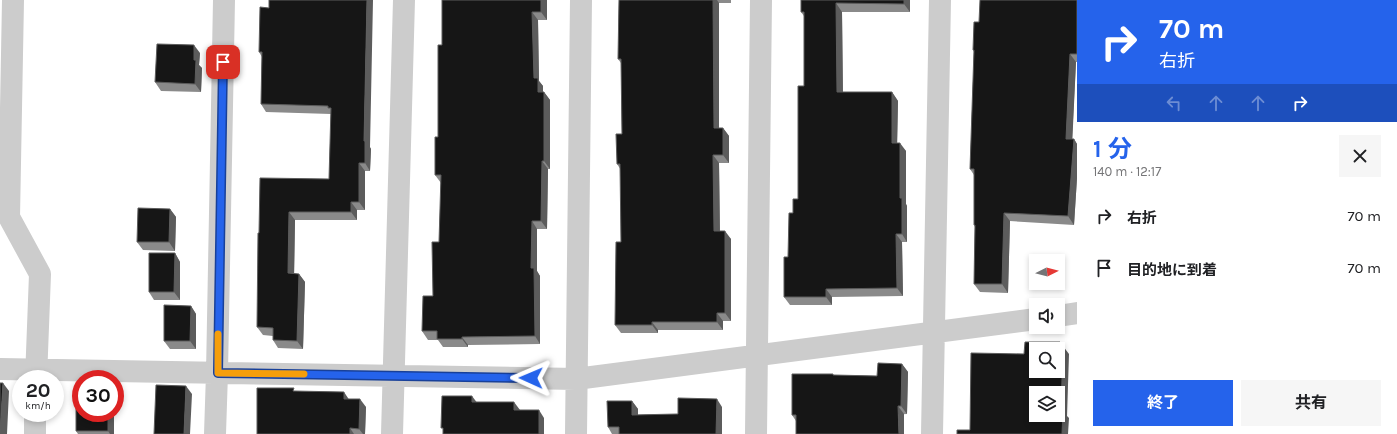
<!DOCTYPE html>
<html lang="ja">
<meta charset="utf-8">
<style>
body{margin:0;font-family:Karla,"Noto Sans JP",sans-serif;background:#f6f6f6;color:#202124;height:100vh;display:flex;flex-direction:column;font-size:15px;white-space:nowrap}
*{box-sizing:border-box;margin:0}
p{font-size:13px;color:#757577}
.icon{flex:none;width:22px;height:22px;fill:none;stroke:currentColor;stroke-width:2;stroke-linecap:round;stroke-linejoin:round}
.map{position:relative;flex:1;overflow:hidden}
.sheet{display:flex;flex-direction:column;background:#fff;width:320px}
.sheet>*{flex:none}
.top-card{background:#2563eb;color:#fff;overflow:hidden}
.needle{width:26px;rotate:84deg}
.fabs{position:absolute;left:1029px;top:254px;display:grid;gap:8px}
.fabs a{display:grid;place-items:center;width:36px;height:36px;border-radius:0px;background:#fff;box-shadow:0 2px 6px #0003;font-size:20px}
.speed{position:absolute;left:12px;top:370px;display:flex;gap:8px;font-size:20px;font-weight:700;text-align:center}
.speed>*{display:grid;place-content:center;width:52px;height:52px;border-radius:50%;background:#fff;box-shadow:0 2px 6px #0003;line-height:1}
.speed small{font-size:10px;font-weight:400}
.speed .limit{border:6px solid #d22;background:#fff;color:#111}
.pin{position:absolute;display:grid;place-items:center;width:34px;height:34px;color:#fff;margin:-17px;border-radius:8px;box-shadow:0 2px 6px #0006}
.me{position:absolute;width:44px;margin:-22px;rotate:271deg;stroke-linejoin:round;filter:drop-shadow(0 0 3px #0008)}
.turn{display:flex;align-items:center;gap:14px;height:84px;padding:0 16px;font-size:18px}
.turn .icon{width:52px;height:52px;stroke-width:2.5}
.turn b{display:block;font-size:28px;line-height:34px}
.lanes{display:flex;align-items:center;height:38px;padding:0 16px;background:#0003;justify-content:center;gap:20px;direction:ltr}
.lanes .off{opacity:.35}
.round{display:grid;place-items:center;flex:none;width:42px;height:42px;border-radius:0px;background:#f6f6f6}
.headline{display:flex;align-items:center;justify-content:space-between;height:68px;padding:0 16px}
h1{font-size:24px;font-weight:700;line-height:30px;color:#2563eb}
.button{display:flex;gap:8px;margin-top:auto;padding:8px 16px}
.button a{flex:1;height:46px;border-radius:0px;background:#2563eb;color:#fff;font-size:16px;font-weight:700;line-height:46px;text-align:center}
.button a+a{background:#f6f6f6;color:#202124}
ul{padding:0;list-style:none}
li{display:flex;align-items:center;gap:12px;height:52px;padding:0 16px}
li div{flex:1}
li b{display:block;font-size:15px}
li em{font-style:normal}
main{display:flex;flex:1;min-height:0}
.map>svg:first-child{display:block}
</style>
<main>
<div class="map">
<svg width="1077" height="434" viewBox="0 0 1077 434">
<rect width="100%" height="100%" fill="#fff"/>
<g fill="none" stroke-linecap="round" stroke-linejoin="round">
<path stroke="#ccc" stroke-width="22" d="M13,0L9,217L40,274L36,379
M1058,316L1077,313
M0,369L576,379L1036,319
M35,434V413
M215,434L217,373L224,0
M392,434L404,0
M576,434L581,0
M756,434L761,0
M932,434L940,0"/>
</g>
<path fill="#8a8a8a" d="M442,0H547V20H538L539,81L543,86V92H544L550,100V169H548L547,229H537V271L540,276V344L468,345V347H443L438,340H428L422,331L433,296L439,242L441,183L435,175L438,137L442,45Z
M619,0H731V3H719V128H723L729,136V163H719L720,231L731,239V321H723V330H658V333H621L615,325L621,242V170L617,164L622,134L621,63L618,59Z
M801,0H910V12H842L843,92H892L898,101L897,143L906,151V204L907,206V242H902L903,296L832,297V305H790L784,297L793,213L798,199L804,86V16L801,12Z
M1077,0V62H1076L1072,139H1074L1077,144V178L1074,225L1010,221L1008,293L980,292L974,284L975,227L974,225V175L970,169L974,52L973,50L979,22Z
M269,8L371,149L370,171H365V210H357V220H295L294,274H299L305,282L303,349L278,348L273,340V336L263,335L257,327L259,233L329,179L331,114L266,112L261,104L262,57L259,52Z
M200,53L199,65L202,68L201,92L161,91L155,82Z
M170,209L176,217L175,251L143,250L137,242Z
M175,253L180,262V300H154L149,292Z
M191,306L196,314V349H170L164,341Z
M902,364L908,372L907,414L796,421L792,415L834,375L877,376Z
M295,391L349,399L366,407L365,434H257Z
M632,401L638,409V415L678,414L722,407V434H612L608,427Z
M114,413V434H78L76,431Z"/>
<path fill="#5c5c5c" d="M367,0H373L370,147L371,149L370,171L365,163L364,141Z
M541,0H547V20L541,12Z
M713,0H717L719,3V136L714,128Z
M904,0H910V12L904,4Z
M836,3L842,12L843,100L837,92Z
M532,12L538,20L539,81L543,86V100L538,92L534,78Z
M194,45L200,53L199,65L202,68L201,92L195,84L194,60Z
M1070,54L1076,62L1072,147L1066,139Z
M544,92L550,100V169L544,161Z
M892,92L898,101L897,151L892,143Z
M723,128L729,136V163L723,155Z
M1074,139L1077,144V178L1074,225L1068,216Z
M900,143L906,151V204L907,206V242L902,234L900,198Z
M713,155L719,163L720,239L714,231Z
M542,161L548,169L547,229L541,221Z
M359,163L365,171V210L359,202Z
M351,202L357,210V220L351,212Z
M170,209L176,217L175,251L169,242Z
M289,212L295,220L294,281L288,273Z
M1004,213L1010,221L1008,293L1002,284Z
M532,221L537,229V271L540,276V344L535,336L531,268Z
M725,231L731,239V321L725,313Z
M896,234L902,242L903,296L897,288Z
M175,253L180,262V300L174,292Z
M299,274L305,282L303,349L297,341Z
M826,289L832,297V305L826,297Z
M191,306L196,314V349L190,341Z
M717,313L723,321V330L717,322Z
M652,322L658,330V333L652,325Z
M462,337L468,345V347L462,339Z
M1060,342L1069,354L1067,416L1069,418L1068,434H1062Z
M902,364L908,372L907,414L901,406Z
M3,383L9,391L7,434H0Z
M186,386L192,394L190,434H184Z
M344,392L350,401L344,399Z
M472,396L478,404L472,402Z
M360,399L366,407L365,434H363L359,429Z
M717,399L722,407V434H716Z
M632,401L638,409V423L632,415Z
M514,402L520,410H514Z
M898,406L904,414V434H899Z
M539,410L544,418V434H539Z
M108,413H114V434H110L108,431Z
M350,428L354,434H350Z"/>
<path fill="#161616" stroke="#5c5c5c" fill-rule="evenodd" d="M269,0H367L364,141H365V163H359V202H351V212H289L288,273L299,274L297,341L273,340V328L257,327L258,233H259L260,178L329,179L331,108H328V106L261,104L262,52H259L260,7L269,8Z
M442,0H541V12H532L534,78H538V92H544V161H542L541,221H532L531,268H534L535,336L462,337V339H437V331H422L423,296H433L432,242H439L441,175H435V137H438V45H442Z
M619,0H713L714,128H723V155H713L714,231H725V313H717V322H652V325H615L616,242H621L620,164H617L616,134H622L621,59H618Z
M801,0H904V4L836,3L837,92H892V143H900V198H902V234H896L897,288L826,289V297H784V257H788L789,213H793V199H798V86H804V12H801Z
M980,0H1077V54H1070L1066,139H1074L1068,216L1004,213L1002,284H974L975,225H974V169H970L974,50H973L974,22H979Z
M157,44L194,45V60H196L195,84L155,82Z
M138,208L170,209L169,242H137Z
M149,253H175L174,292H149Z
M164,305L191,306L190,341H164Z
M1025,342H1060L1059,346H1063L1061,410H1063L1062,434H957V430H970L971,353L1024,354ZM1036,349H1058V371H1036ZM1036,393H1058V415H1036Z
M878,363L902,364L901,406H898L899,434H796V415H792V374H833V375L877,376Z
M0,383H3L0,434Z
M76,385H81V413H108V431H76Z
M156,385L186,386L184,434H154Z
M257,388H294L293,391L344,392V399H360L359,429L350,428V434H257Z
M442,396H472V402H514V410H539V434H443V428H441Z
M678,398L717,399L716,434H619V427H608L607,401H632V415L678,414Z"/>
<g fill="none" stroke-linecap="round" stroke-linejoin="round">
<g stroke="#184099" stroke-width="10">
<path id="route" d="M223,62L218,373L531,378"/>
</g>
<use href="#route" stroke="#2563eb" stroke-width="7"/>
<path stroke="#f59e0b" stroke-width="7" d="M218,334V373L304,374"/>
</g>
</svg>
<div class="fabs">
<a><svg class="needle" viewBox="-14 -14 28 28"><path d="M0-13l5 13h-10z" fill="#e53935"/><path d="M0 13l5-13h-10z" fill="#757577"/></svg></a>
<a><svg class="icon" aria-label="sound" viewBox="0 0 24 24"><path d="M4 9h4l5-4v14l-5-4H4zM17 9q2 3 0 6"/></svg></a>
<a><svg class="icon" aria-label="search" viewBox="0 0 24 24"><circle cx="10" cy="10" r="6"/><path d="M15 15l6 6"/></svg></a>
<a><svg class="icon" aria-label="layers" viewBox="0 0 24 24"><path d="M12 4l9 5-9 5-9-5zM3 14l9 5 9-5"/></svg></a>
</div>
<div class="speed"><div>20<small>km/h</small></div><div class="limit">30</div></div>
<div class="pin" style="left:223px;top:62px;background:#d93025"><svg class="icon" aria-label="arrive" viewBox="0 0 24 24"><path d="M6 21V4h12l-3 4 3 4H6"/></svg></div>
<svg class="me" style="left:531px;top:378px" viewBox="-20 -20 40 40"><path d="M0-17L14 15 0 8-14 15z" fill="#2563eb" stroke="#fff" stroke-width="4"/></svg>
</div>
<section class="sheet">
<div class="top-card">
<div class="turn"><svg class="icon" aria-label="right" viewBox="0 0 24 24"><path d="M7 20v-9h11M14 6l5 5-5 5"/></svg><div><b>70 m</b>右折</div></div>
<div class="lanes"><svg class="icon off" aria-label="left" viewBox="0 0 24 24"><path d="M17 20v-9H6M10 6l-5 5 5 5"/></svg><svg class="icon off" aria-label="ahead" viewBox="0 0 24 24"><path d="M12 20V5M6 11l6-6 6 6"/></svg><svg class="icon off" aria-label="ahead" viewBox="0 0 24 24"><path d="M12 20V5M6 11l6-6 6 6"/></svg><svg class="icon" aria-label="right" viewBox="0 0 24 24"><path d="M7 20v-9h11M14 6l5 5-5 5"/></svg></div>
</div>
<div class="headline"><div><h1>1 分</h1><p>140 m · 12:17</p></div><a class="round"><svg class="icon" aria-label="close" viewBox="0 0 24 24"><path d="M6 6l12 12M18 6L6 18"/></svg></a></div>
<ul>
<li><svg class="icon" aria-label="right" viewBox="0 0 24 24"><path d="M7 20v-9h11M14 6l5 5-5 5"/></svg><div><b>右折</b></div><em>70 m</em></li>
<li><svg class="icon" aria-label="arrive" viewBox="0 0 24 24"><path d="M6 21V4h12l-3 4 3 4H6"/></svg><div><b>目的地に到着</b></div><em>70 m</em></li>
</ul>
<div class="button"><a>終了</a><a>共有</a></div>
</section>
</main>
